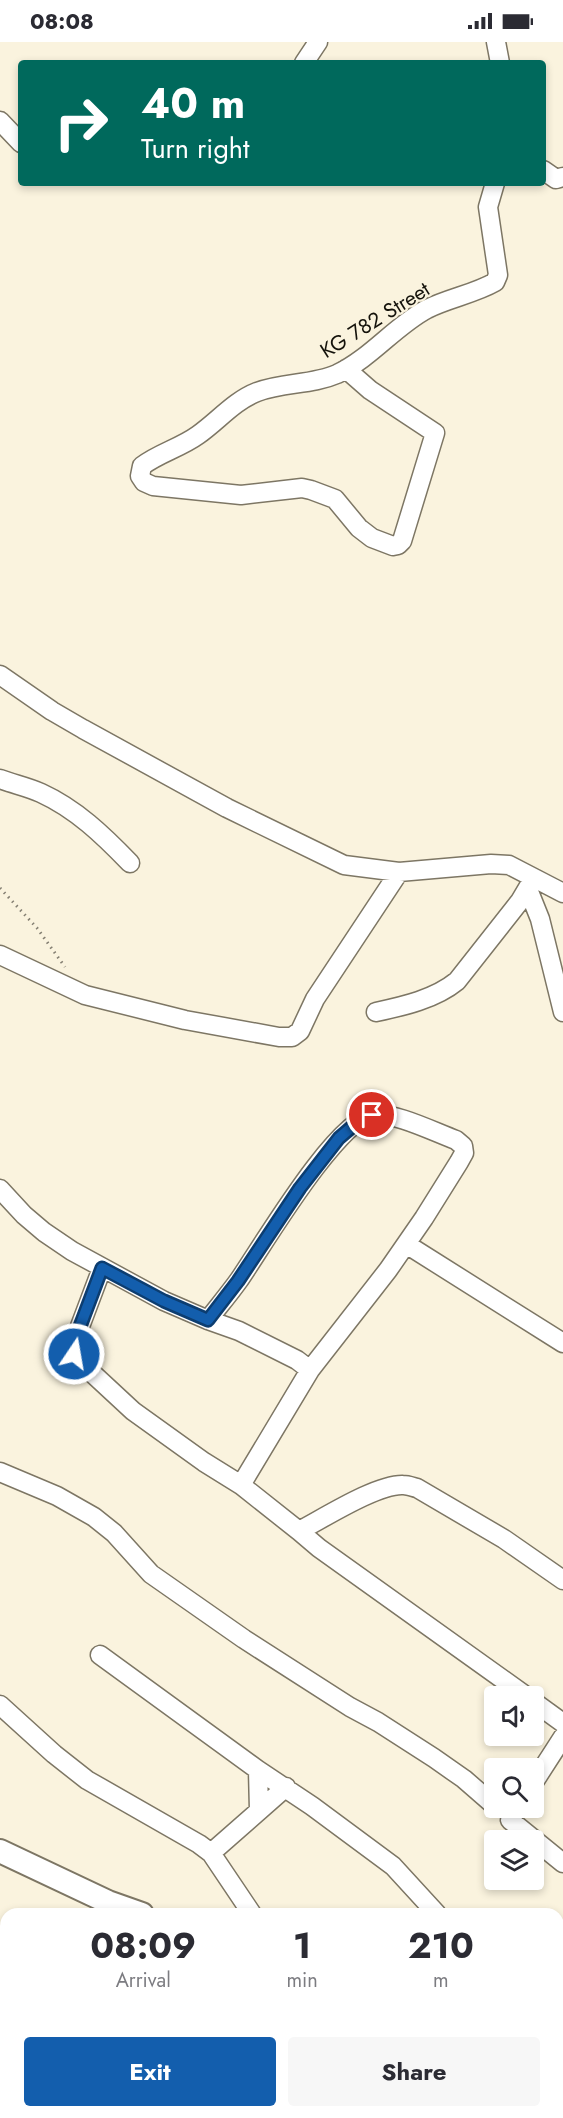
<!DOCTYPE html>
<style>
body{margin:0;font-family:Jost,sans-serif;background:#f7f7f7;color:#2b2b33;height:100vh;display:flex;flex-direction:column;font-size:22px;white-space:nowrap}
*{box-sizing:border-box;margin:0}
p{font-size:20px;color:#7c7c81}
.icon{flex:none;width:33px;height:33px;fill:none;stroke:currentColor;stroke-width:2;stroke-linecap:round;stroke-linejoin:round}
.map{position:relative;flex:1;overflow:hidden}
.sheet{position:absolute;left:0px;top:1866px;width:564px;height:210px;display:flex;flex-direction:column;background:#fff;border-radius:18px 18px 0 0;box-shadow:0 3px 9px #0003}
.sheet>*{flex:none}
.top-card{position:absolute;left:18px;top:18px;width:528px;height:126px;border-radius:6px;box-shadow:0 3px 9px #0003;background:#00695c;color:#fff;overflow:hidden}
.buttons{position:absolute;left:484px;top:1644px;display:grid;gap:12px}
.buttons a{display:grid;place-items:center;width:60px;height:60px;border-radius:6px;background:#fff;box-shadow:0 3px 9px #0003;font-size:30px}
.pin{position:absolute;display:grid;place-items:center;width:51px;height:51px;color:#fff;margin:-26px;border:3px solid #fff;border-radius:50%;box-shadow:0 2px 6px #0007}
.me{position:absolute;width:66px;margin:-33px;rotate:12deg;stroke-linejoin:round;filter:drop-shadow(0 0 4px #0008)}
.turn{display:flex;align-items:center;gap:21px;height:126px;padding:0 24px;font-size:27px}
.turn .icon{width:78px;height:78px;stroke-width:2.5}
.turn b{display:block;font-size:42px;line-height:51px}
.eta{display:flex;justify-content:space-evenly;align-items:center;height:102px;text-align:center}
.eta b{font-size:36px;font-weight:700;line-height:42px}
.button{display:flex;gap:12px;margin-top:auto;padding:12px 24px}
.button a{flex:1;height:69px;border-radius:6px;background:#135ead;color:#fff;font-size:24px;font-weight:700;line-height:69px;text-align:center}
.button a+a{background:#f7f7f7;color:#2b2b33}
.status{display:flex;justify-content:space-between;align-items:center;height:42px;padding:0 30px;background:#fff;direction:ltr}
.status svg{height:16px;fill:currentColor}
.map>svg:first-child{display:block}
</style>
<div class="status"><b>08:08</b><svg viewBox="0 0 49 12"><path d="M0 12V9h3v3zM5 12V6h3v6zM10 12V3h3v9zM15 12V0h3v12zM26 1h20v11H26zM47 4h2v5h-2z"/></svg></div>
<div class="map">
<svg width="563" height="2076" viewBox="0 0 563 2076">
<rect width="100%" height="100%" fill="#faf3de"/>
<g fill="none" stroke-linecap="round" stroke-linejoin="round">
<g stroke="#7d7664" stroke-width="21">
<path id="minor" d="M496,0L500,21
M304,21L318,0
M0,79L21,101
M543,128L556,137L563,135
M346,327L370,348L435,391L402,499L398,503L393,504L372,496L359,486L335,457L311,448L302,446L241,453L153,444L144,440L140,434L142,424C159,411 180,406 198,393C218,379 234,359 257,350C283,340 312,343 337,332C371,316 395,284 427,267C449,256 474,252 495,240L498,233L488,165L495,141
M0,633L52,669L83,687L227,766L344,823L399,830L491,822L509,823L563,851
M0,737C13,742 28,745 41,751C76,767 103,793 130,821
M528,847L540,877L563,970
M0,913L85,953L185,978L279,995H292L300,989L315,957L399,830
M376,970C404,964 435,957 457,939L520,859L533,837
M0,1147L24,1173L44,1190L72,1209L164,1259L208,1278L239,1289L297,1318L310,1328L388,1228L424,1176L459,1120L464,1111L463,1104L456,1098C434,1090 395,1070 373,1073C336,1078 262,1205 239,1238C229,1252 218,1265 208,1278
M406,1202L563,1301
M102,1226L73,1303L74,1312L78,1318L133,1369L204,1420L241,1443
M310,1328L241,1443L299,1489C324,1476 377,1442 403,1443C408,1443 413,1445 417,1446L504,1497L563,1538
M0,1430L57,1454L94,1475L114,1491L151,1532L244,1597L350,1665L378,1680L434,1716L464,1737L495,1764
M299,1489L319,1506L526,1654
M100,1613L258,1728L312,1764L393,1824L437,1872
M534,1660L563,1681
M0,1663L54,1712L87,1738L199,1802L211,1811L286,1745
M258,1728L259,1768
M534,1740L563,1695
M518,1766L510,1778L563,1821
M211,1811L252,1872"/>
</g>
<g stroke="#7d7664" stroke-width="26">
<path id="tertiary" d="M0,1809L108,1860L142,1872
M558,1918L563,1917"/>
</g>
<path stroke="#847f72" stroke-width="3" stroke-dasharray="1.5 4.5" stroke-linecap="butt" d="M0,846L37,886L65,925"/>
<use href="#minor" stroke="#fff" stroke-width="18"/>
<use href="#tertiary" stroke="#fff" stroke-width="22"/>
</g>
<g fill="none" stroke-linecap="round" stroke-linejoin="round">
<g stroke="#0c3d70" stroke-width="15">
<path id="route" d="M74,1312L73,1303L102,1226L164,1259L208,1278L238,1239L300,1146L339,1096L360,1078L372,1073"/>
</g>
<use href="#route" stroke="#135ead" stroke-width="10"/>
</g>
<g text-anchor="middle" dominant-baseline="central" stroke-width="4.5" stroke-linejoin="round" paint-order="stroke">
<g font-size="21" fill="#14120b" stroke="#faf3de">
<text transform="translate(375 278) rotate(-32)">KG 782 Street</text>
</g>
</g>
</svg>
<div class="buttons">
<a><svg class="icon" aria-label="sound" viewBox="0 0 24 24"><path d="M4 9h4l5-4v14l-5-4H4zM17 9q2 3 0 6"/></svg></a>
<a><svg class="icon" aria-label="search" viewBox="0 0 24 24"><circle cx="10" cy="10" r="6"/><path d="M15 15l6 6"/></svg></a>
<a><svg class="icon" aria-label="layers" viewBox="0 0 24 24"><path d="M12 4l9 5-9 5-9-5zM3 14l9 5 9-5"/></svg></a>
</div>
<div class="pin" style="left:372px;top:1073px;background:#d93025"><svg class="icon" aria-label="arrive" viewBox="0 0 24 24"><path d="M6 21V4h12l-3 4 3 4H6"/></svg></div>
<svg class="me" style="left:74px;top:1312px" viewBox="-20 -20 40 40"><circle r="17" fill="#135ead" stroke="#fff" stroke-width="3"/><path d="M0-11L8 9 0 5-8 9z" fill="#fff"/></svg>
<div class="top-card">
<div class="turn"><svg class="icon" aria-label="right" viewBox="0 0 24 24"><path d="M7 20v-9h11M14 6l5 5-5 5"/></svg><div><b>40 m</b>Turn right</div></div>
</div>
<section class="sheet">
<div class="eta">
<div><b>08:09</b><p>Arrival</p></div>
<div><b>1</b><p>min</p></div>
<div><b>210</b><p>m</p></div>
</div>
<div class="button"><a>Exit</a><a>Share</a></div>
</section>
</div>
